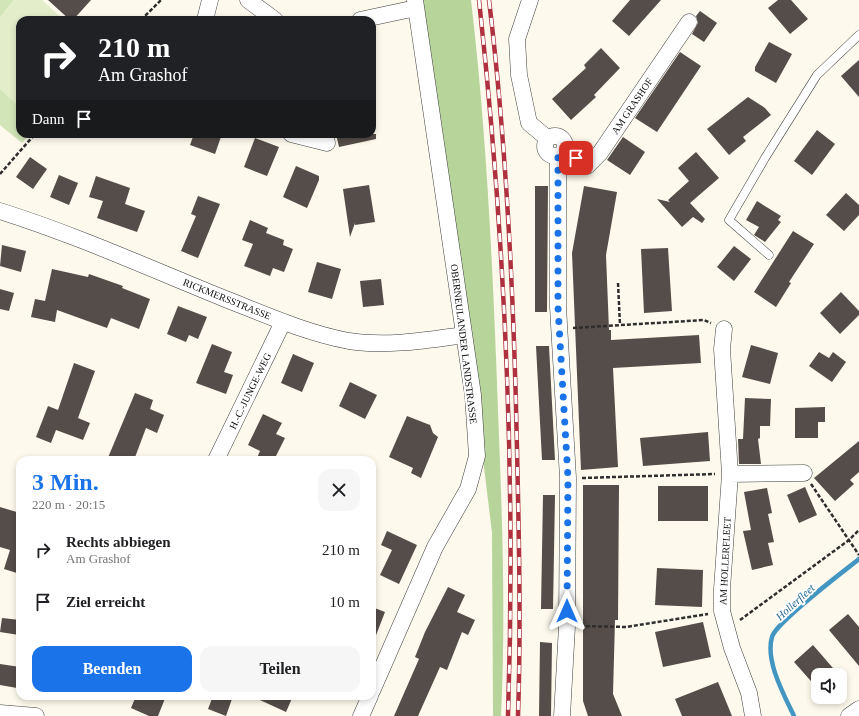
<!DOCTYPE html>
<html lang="de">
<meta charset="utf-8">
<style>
body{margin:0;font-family:Georgia,serif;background:#f6f6f6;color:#202124;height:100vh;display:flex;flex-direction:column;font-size:15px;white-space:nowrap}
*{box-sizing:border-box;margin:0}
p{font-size:13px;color:#757577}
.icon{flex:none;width:22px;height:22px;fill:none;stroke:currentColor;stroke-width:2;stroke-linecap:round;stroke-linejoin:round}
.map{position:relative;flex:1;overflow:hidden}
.panel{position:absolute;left:16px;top:456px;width:360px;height:244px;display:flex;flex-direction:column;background:#fff;border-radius:12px;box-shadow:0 2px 6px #0003}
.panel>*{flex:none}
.hud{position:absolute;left:16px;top:16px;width:360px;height:122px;border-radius:12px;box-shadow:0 2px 6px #0003;background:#202124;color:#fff;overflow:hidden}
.controls{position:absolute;left:811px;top:668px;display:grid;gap:8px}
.controls a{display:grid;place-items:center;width:36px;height:36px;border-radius:8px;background:#fff;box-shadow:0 2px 6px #0003;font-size:20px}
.pin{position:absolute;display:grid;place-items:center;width:34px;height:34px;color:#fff;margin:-17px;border-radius:8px;box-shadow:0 2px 6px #0006}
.me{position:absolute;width:44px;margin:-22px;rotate:0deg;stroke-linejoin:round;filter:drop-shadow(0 0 3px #0008)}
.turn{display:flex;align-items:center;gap:14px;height:84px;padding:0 16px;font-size:18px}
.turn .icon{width:52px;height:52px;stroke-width:2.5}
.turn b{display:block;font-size:28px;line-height:34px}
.then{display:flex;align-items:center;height:38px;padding:0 16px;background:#0003;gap:8px;font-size:15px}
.round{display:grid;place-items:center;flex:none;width:42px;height:42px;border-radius:12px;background:#f6f6f6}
.head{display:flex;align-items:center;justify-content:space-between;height:68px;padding:0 16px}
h1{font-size:24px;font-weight:800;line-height:30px;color:#1a73e8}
.action{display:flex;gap:8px;margin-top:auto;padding:8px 16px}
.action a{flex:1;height:46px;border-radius:12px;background:#1a73e8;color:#fff;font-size:16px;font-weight:800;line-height:46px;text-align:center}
.action a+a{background:#f6f6f6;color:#202124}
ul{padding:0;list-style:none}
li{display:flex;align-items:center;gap:12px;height:52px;padding:0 16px}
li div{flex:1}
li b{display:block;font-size:15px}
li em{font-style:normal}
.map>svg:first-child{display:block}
</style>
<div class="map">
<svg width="859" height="716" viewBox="0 0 859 716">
<rect width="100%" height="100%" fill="#fdf9ec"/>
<path fill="#d2e5b9" d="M0,0H14L0,17Z
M0,89L20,107V134H30L22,143L0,125Z"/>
<path fill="#b7d49a" d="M420,0H471C487,136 493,273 498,410C502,512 506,614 501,716H493L492,533L468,334Z"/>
<path fill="#e3edca" d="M14,0H42L64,20H20V107L0,89V17Z"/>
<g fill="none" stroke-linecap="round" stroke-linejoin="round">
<path stroke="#4396c1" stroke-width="4.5" d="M794,716C784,695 765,661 772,637C776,622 843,572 859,559"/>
</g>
<path fill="#544d49" d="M48,0H91L73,20H70Z
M630,0H661L629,36L612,21Z
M778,0H791L808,19L790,34L768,8Z
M700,11L717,23L704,42L692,34L698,23L696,16Z
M769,42L792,54L776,83L755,71V67Z
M601,48L620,68L594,95L596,97L571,120L552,99L586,68L584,65Z
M680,52L701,66L657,132L635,118Z
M859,60V97L841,76Z
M748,97L765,108L771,115L743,137L746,141L729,155L707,129Z
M817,130L835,144L812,175L794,161Z
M194,134H222L215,154L190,145Z
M336,134H376V139L339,147Z
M623,137L645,152L630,175L607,160Z
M255,138L279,147L267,176L244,167Z
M696,152L719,178L690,203L705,219L702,223L693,217L682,227L657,199L670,202L668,200L689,181L678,168Z
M30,157L47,169L33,189L16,177Z
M296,166L319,176V180L307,208L283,197Z
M59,175L78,183L69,205L50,197Z
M96,176L130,188L125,204L145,211L137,232L97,218L103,201L89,197Z
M369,185L375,222L355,225V223L350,237L343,189Z
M535,186H548L547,312H535Z
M584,186L617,192L606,255L609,330H611V340L699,335L701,363L613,368L618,467L581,470L572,253Z
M846,193L859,205V215L844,231L826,215Z
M198,196L220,204L198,258L181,251L196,216L191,214Z
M757,201L781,216L778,220L781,222L765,242L754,235L759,227L746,220Z
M250,220L268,228L266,233L284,240L283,245L293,249L284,272L273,268L270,276L244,266L253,244L242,240Z
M793,231L814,244L789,282L791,283L776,307L754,292Z
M2,245L26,251L21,272L0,266Z
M734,246L751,259L734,281L717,267Z
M668,248L672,311L644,313L641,249Z
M317,262L341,269L332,299L308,292Z
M52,269L88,277L89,274L123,286L122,288L150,299L139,329L111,318L107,328L57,310L55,322L31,317L35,299L45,301Z
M381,279L384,305L363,307L360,281Z
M0,289L14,293L9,311L0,309Z
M841,292L859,311V315L840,334L820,313Z
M178,306L207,317L198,339L189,335L186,342L167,334Z
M212,344L232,352L224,372L233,375L226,394L196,383Z
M751,345L778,353L770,384L742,377Z
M536,346H549L555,460H542Z
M819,352L829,358L833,352L846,362L832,382L809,366Z
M293,354L314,363L302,392L281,383Z
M74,363L95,371L78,418L90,423L83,440L56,430L51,443L36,437L48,406L58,410Z
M350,382L377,395L365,419L339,406Z
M135,393L153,400L150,409L164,415L157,433L146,428L134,460H107Z
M745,398L771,399L770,426H760V438L758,439L761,464H739L738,439H743Z
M825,407V422H818V438H795V408Z
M263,414L282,423L276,434L285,438L274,460H256L260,451L248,445Z
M407,416L430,425L433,433L438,437L421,478L411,473L413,468L389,457Z
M708,432L710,461L643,466L640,438Z
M859,441V472L850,480L854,484L835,501L814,478Z
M583,485H619L618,620H615L613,694L622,716H588L583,701Z
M658,486H708V521H658Z
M805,487L817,515L799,523L787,495Z
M767,488L772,513L768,514L774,542L768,543L773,565L752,570L743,531L751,530L744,492Z
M543,495H555L553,609H541Z
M0,507L20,513V574L4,569L10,550L0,547Z
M387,531L417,545L399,584L380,575L392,550L381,545Z
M657,568L703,570L702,607L655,605Z
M448,587L465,595L457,612L475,620L468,635L462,632L447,670L440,667L418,716H394L419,659L415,657L425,632Z
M372,607L385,612L373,643H372Z
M848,614L859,627V666L829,630Z
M2,618L20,620L19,635L0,632Z
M703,622L711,657L663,667L655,632Z
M540,642L552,643L551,716H539Z
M813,645L839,675H818V689L794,662Z
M0,664L20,667L17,688L0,685Z
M718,682L732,716H682L675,699Z
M136,696H166L158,716H149L131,708Z
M213,696H233L226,716L208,709Z
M251,696H293L286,712Z"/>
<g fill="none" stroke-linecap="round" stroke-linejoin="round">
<g stroke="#3f3f3f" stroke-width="9">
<path id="lane" d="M769,255L729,220L765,158L817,75L859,35"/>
</g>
<g stroke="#3f3f3f" stroke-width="17">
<path id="street" d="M248,0L275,20
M530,0L517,39L519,75L529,123L547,138
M205,20L210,0
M360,20L416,8
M291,134L327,143L325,134
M545 146a10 10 0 1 1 20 0a10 10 0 1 1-20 0Z
M565,150L587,166L600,153L689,22
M558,156V307L568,478L567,626L562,716
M0,211C76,235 149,268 223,298C264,314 306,333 349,341C387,347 427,340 464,335
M724,329L722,349L730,474L722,589V611L732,648L749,693L753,716
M216,460L283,322
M730,474L804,473
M372,691L435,547L468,489L477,456L473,395L415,0
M0,713L36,716
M361,716L370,696
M849,716L859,709"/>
</g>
<path stroke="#2e2e2e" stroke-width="2.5" stroke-dasharray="4 2" stroke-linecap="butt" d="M141,20L161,0
M0,174L35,134
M618,283L620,325
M573,328L704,320L711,323
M582,478L715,474
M811,484L859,555
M740,620L849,540L859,530
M580,626L626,627L708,614"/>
<use href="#lane" stroke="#fff" stroke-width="8"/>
<use href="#street" stroke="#fff" stroke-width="16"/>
<g stroke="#af303e" stroke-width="4.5">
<path id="rail" d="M479,0C505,237 516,477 508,716
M489,0C507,149 514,299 517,449C519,538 521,627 518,716"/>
</g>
<use href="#rail" stroke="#fff" stroke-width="3" stroke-dasharray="9" stroke-linecap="butt"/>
</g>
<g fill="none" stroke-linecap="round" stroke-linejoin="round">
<path stroke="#1a73e8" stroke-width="7" stroke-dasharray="0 12.6" d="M567,611L568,478L558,307V156L565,150L576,158"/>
</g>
<g text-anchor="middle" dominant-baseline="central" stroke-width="4" stroke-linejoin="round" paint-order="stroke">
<g font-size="10" fill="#0c0c0c" stroke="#fff">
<text transform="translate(632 106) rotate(-56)">AM GRASHOF</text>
<text transform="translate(227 299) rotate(22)">RICKMERSSTRASSE</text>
<text transform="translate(464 344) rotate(83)">OBERNEULANDER LANDSTRASSE</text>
<text transform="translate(250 391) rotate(-64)">H.-C.-JUNGE-WEG</text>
<text transform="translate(725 561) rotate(-87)">AM HOLLERFLEET</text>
</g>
<g font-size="11" font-style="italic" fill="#216792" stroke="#fff">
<text transform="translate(795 602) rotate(-42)">Hollerfleet</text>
</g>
</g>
</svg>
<div class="controls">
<a><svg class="icon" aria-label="sound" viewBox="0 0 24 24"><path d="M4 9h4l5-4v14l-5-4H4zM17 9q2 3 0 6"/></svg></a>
</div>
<div class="pin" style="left:576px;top:158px;background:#d93025"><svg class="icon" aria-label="arrive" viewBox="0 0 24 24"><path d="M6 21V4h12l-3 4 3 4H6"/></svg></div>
<svg class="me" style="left:567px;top:611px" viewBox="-20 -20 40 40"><path d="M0-17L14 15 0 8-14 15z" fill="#1a73e8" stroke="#fff" stroke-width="4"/></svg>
<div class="hud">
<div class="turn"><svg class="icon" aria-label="right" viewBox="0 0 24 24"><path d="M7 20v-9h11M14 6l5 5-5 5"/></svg><div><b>210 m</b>Am Grashof</div></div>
<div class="then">Dann<svg class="icon" aria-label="arrive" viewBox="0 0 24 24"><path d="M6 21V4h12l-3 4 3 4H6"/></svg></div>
</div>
<section class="panel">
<div class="head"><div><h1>3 Min.</h1><p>220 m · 20:15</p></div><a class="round"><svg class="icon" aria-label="close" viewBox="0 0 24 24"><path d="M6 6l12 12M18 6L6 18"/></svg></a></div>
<ul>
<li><svg class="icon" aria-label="right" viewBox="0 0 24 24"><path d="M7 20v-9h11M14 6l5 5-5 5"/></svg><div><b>Rechts abbiegen</b><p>Am Grashof</p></div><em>210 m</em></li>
<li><svg class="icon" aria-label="arrive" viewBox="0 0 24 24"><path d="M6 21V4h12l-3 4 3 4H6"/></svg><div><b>Ziel erreicht</b></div><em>10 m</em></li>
</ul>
<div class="action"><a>Beenden</a><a>Teilen</a></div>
</section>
</div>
